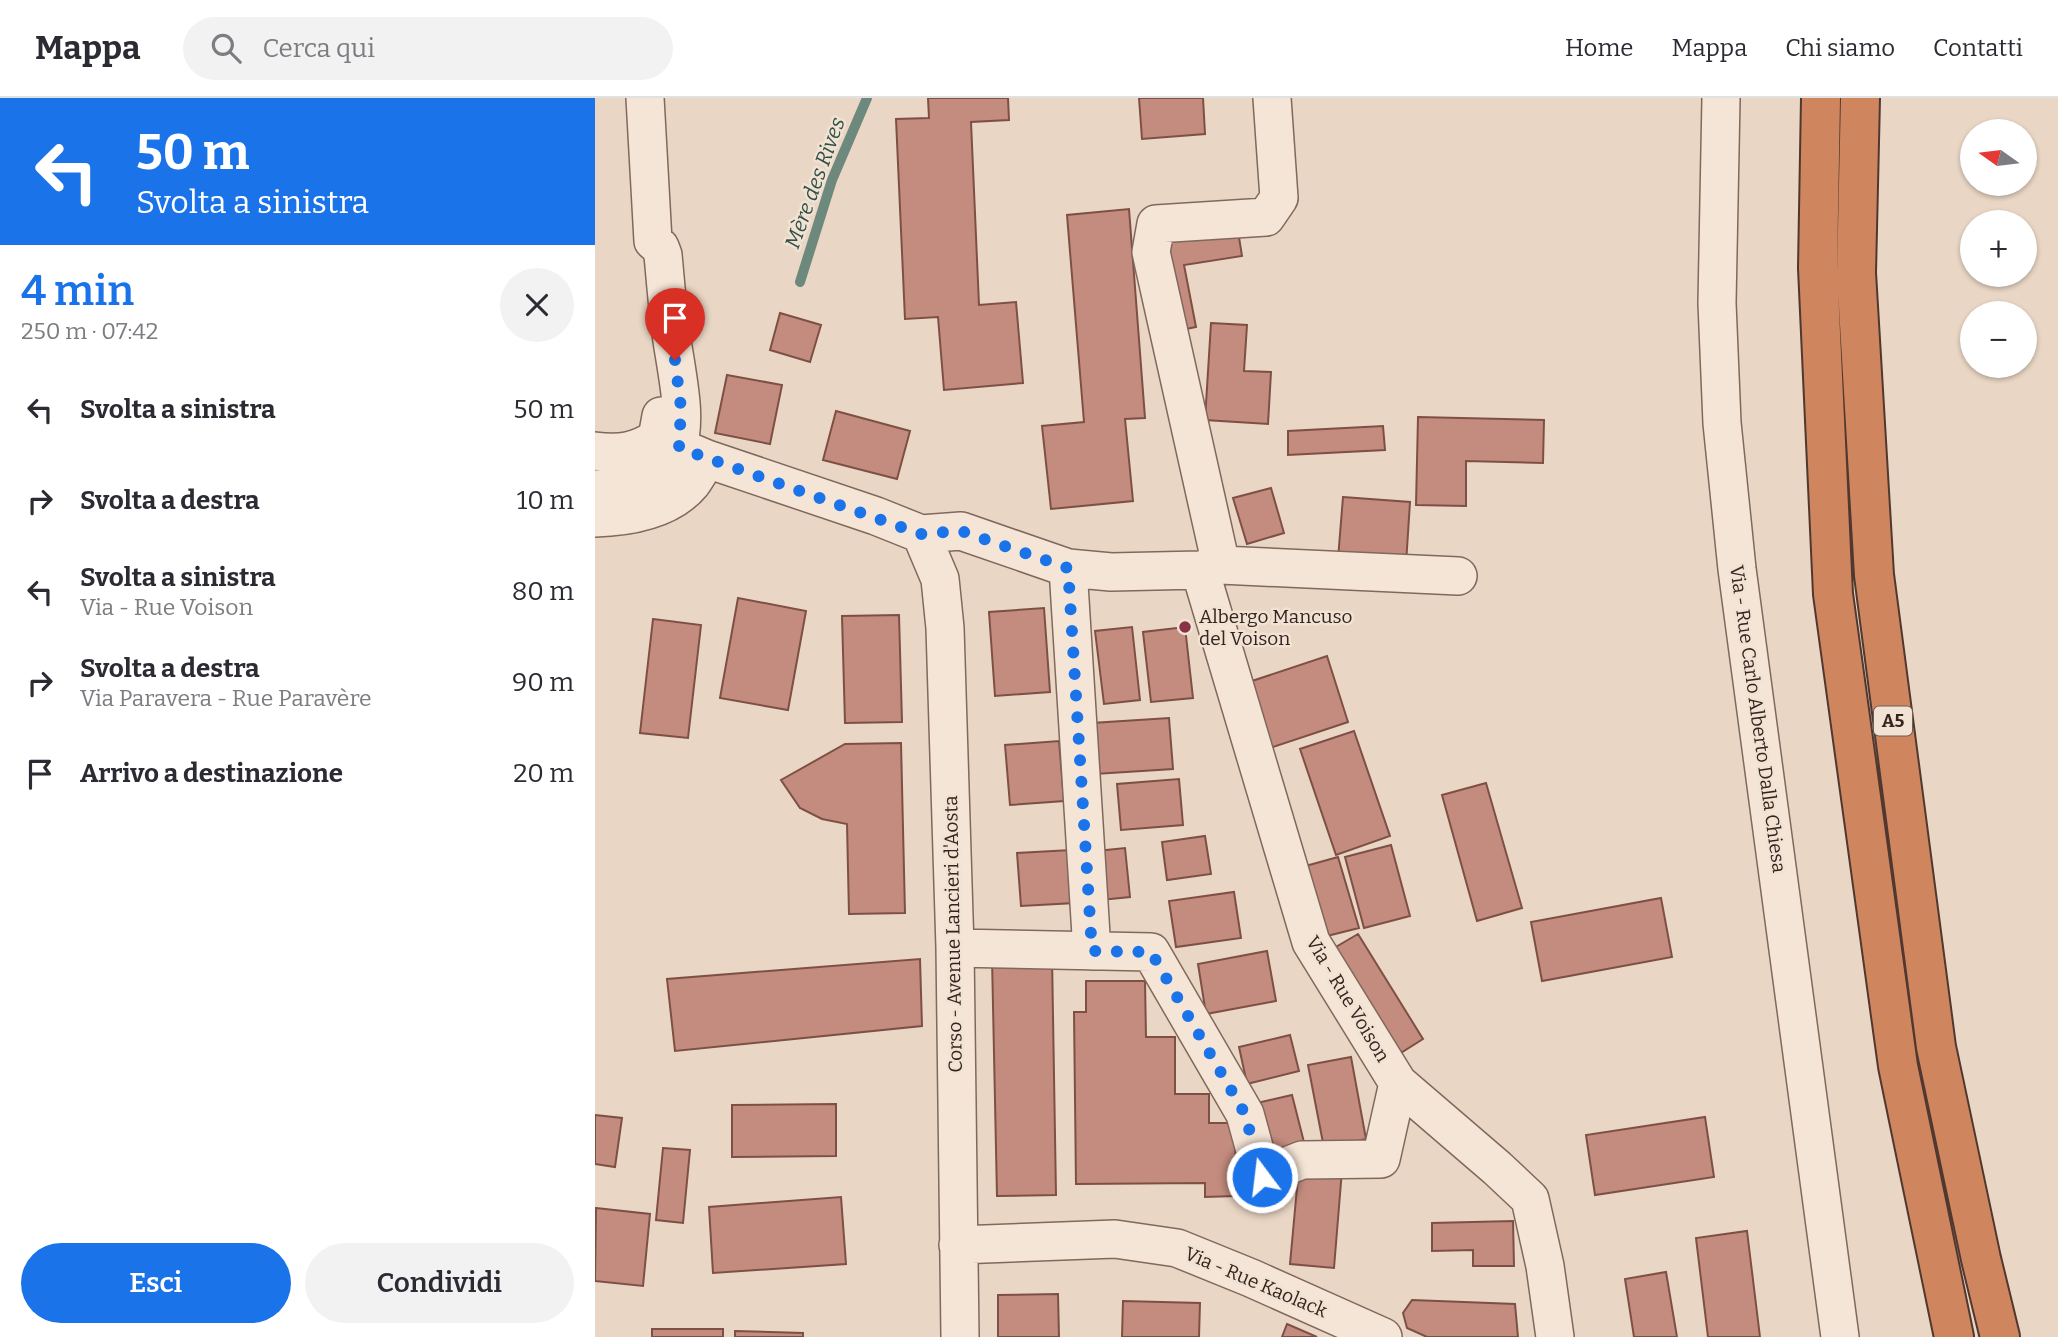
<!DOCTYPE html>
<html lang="it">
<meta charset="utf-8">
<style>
body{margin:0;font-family:Bitter,serif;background:#f2f2f3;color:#2b2b33;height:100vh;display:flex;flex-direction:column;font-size:26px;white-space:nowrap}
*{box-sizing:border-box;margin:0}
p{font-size:23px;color:#7c7c81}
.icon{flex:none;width:38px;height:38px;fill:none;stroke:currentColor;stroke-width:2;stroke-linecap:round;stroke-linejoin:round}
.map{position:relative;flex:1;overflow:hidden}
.details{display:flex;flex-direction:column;background:#fff;width:595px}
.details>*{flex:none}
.banner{background:#1a73e8;color:#fff;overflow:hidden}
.needle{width:46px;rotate:284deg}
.buttons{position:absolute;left:1365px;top:21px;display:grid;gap:14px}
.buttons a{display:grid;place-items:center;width:77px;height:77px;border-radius:50%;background:#fff;box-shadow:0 2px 5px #0004;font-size:35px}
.pin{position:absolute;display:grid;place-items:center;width:60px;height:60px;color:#fff;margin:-72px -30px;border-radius:50% 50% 50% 0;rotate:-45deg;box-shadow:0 0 7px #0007}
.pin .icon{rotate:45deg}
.me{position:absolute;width:77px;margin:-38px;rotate:345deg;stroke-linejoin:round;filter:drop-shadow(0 0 5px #0008)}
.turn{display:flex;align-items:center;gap:24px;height:147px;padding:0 21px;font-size:32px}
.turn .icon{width:91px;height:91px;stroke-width:2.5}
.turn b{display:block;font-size:49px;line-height:60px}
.round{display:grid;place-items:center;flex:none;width:74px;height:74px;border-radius:37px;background:#f2f2f3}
.summary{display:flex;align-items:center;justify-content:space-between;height:119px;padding:0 21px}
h1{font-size:42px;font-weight:600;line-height:52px;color:#1a73e8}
.primary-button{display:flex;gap:14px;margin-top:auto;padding:14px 21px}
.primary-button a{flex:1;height:80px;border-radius:42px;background:#1a73e8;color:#fff;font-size:28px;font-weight:600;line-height:80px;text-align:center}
.primary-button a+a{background:#f2f2f3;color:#2b2b33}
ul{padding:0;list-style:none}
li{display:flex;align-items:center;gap:21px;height:91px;padding:0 21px}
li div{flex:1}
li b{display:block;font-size:26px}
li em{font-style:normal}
header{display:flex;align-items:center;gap:42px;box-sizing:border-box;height:98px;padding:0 35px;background:#fff;border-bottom:2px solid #e1e1e2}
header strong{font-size:33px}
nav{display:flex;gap:38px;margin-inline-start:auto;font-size:24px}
.search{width:490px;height:63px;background:#f2f2f3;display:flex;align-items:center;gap:18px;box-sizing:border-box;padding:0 24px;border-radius:38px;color:#7c7c81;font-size:26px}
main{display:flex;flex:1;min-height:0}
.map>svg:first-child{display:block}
</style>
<header>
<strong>Mappa</strong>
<div class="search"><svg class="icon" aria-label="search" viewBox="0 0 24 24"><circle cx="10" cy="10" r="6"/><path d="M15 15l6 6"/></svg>Cerca qui</div>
<nav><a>Home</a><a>Mappa</a><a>Chi siamo</a><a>Contatti</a></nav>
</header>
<main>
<section class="details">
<div class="banner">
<div class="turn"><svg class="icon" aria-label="left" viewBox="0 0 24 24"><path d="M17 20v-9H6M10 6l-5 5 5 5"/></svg><div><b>50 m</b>Svolta a sinistra</div></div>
</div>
<div class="summary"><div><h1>4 min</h1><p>250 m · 07:42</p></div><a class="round"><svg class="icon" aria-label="close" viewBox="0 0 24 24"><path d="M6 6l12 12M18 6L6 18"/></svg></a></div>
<ul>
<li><svg class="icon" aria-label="left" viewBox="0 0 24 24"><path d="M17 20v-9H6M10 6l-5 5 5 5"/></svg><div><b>Svolta a sinistra</b></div><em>50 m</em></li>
<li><svg class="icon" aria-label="right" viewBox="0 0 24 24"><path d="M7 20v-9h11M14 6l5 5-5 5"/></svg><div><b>Svolta a destra</b></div><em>10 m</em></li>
<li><svg class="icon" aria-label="left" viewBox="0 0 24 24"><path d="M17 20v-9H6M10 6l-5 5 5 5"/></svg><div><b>Svolta a sinistra</b><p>Via - Rue Voison</p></div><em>80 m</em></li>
<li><svg class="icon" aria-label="right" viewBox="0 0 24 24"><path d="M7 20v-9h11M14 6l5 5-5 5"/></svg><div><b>Svolta a destra</b><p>Via Paravera - Rue Paravère</p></div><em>90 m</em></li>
<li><svg class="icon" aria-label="arrive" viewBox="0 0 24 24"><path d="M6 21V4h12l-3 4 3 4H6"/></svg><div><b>Arrivo a destinazione</b></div><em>20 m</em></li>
</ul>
<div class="primary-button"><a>Esci</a><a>Condividi</a></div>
</section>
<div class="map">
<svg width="1463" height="1239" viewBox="0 0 1463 1239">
<rect width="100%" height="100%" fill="#e9d6c4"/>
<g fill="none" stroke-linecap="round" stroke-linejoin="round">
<path stroke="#6d897d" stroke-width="10" d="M205,184L237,82L272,0"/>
</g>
<path fill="#c38c7e" stroke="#7e5045" stroke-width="2" d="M333,0H413L414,22L376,24L384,207L421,204L428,285L349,292L343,219L310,221L301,21L334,20Z
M544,0H608L610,36L547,41Z
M534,111L550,320L530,321L538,403L456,411L447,328L489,324L472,117Z
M643,133L647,158L589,167L601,229L582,233L567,144Z
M185,215L226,227L215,264L175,252Z
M616,225L652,227L649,273L676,274L673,326L610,322Z
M132,277L187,287L175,346L120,335Z
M241,313L315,333L302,381L228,362Z
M823,319L949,322L948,365L871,363V408L821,407Z
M788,328L790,352L693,357V333Z
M676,390L689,435L652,446L638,400Z
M748,399L815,404L811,466L743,461Z
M143,500L211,513L193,612L125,600Z
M449,510L455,594L400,598L394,514Z
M304,517L307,624L250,625L247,518Z
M58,521L106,527L93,640L45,635Z
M537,529L545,602L509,606L500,533Z
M590,529L598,600L556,604L548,534Z
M732,558L753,624L675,650L654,584Z
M574,620L578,671L500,676L497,625Z
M759,633L795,738L741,757L705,651Z
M464,643L469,703L415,707L410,647Z
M306,645L310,815L254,816L252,726L227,721L205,710L186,682L250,646Z
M584,681L588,727L526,732L522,686Z
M891,685L927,810L882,823L847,697Z
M610,738L616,776L572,782L567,744Z
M796,747L815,818L769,830L750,759Z
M530,750L535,799L506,802L502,753Z
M476,752L480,805L426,808L422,755Z
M743,759L764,830L728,839L707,769Z
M639,794L646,840L581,849L574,803Z
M1066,800L1077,859L947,883L936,824Z
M763,836L828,941L804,956L739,850Z
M672,853L681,903L611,916L603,866Z
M457,858L461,1097L402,1098L397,860Z
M325,861L327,928L80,953L72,881Z
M491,883H550L551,939H580V996H614V1025H640L641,1098L610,1099V1085L481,1086L479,914H491Z
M695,937L704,973L652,986L644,949Z
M756,959L771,1041L729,1050L713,967Z
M697,997L711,1052L676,1061L662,1005Z
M241,1006V1058L137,1059V1007Z
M0,1017L27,1020L20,1069L0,1066Z
M1110,1019L1119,1079L1000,1097L991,1037Z
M68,1050L95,1052L88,1125L61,1122Z
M704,1068L747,1072L739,1170L695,1166Z
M246,1099L251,1166L118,1175L114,1109Z
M1,1110L55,1116L48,1188L0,1183Z
M918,1123L919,1168H878V1152L837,1153V1125Z
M1152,1133L1165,1239H1113L1101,1140Z
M1071,1174L1082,1239H1039L1030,1181Z
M463,1196L464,1239H403V1197Z
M817,1202L920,1206L923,1239H832L812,1230L808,1215Z
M528,1203L605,1205L604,1239H527Z
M692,1226L722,1239H687Z
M57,1231H128V1239H57Z
M140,1233L208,1235V1239H140Z"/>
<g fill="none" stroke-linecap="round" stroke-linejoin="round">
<g stroke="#81685c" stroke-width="40">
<path id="minor" d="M1126,0L1122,205L1127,325L1142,471L1245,1239
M62,340L112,361L281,418L326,436L366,433L473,470L516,474L605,472L626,467L863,478
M0,353C24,356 42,354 62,340L66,318
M0,391C104,387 91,328 78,249C73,219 71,188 68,157L65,149L58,143L50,0
M0,420C33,419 74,413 97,385C102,378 107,369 112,361
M326,436L345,481L350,530L360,850L365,1239
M626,467L556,154L561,126L671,119L684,100L677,0
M473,470L497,853
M605,472L716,844L803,985L902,1070L935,1101L950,1168L960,1239
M360,850L556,854L650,1016L667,1078L707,1062L786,1061L803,985
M363,1147L520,1141L582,1150L656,1180L788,1239"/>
</g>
<g stroke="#503830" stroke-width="42">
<path id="highway" d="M1226,0L1223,170L1238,496L1303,968L1359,1239
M1265,0L1261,175L1279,477L1341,949L1386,1161L1405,1239"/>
</g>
<use href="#minor" stroke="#f5e5d6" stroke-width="37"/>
<use href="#highway" stroke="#cf865e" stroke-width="38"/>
</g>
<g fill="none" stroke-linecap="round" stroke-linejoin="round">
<path stroke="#1a73e8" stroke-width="12" stroke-dasharray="0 21.6" d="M80,262L86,310L84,350L326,436L366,433L473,470L497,853L556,854L650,1016L667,1079"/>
</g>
<circle fill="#8a3346" stroke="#f1e2d3" stroke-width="2.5" cx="590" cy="529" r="7"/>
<g text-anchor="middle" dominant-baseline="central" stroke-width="5" stroke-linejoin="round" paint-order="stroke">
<rect fill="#f1e2d3" stroke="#6c5d55" stroke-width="2" x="1279" y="608.5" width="38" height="29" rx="5"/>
<g font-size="18" font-weight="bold" fill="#33241f">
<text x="1298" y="623">A5</text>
</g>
<g font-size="19" fill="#33241f" stroke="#f1e2d3" text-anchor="start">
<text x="604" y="518">Albergo Mancuso<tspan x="604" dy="22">del Voison</tspan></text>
</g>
<g font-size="19" fill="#33241f" stroke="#f1e2d3">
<text transform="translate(1163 621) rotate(82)">Via - Rue Carlo Alberto Dalla Chiesa</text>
<text transform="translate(358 836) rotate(-91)">Corso - Avenue Lancieri d'Aosta</text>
<text transform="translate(753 901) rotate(59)">Via - Rue Voison</text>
<text transform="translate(661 1184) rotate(23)">Via - Rue Kaolack</text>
</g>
<g font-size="21" font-style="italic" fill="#305148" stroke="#f1e2d3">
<text transform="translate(220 85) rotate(-70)">Mère des Rives</text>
</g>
</g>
</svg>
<div class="buttons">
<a><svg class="needle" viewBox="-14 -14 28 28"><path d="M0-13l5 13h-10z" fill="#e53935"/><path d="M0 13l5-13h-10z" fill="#7c7c81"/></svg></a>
<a>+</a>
<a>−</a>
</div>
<div class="pin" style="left:80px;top:262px;background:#d93025"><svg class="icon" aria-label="arrive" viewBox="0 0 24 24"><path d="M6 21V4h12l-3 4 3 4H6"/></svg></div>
<svg class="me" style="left:667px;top:1079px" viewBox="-20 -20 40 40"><circle r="17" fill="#1a73e8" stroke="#fff" stroke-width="3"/><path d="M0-11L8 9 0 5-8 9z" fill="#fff"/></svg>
</div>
</main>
